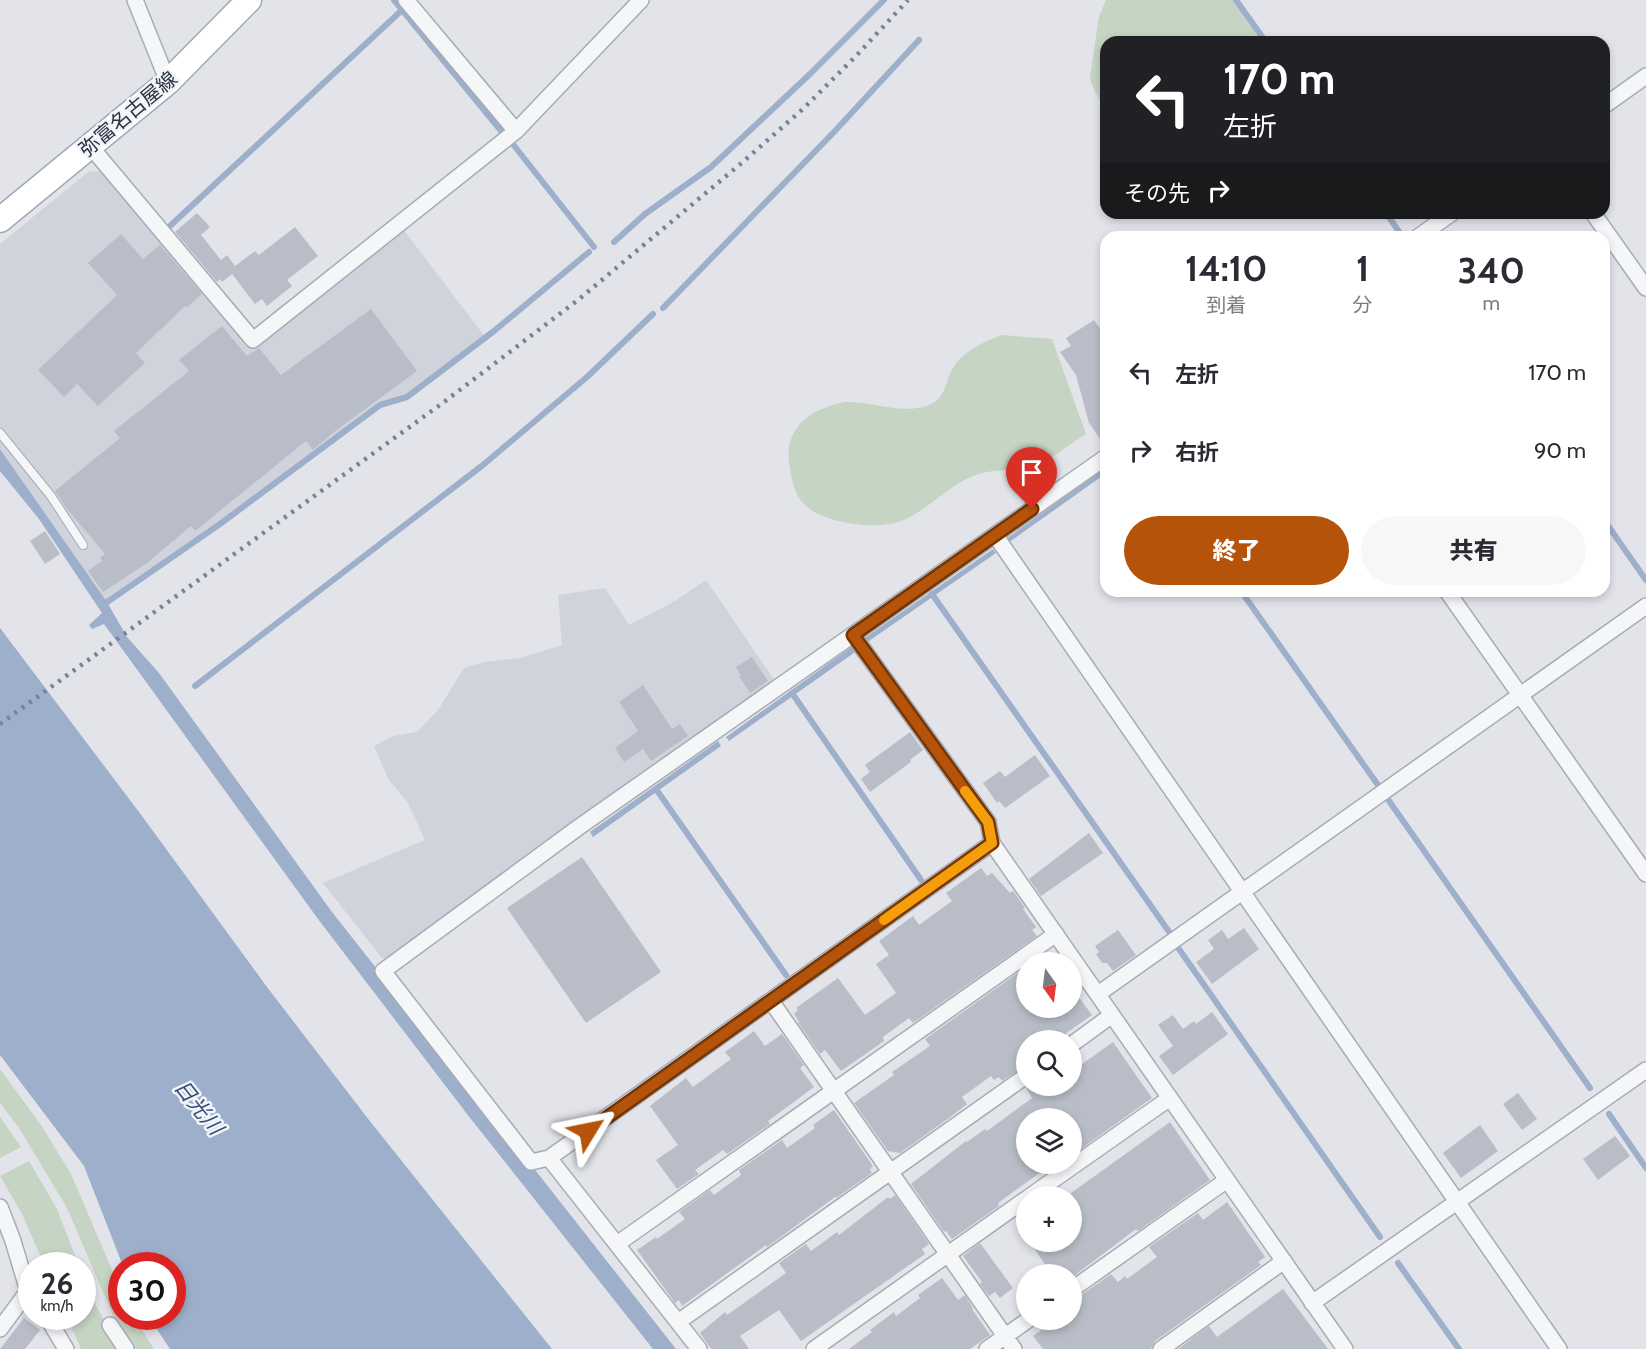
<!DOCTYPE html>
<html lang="ja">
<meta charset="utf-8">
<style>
body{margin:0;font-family:Cabin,"Noto Sans JP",sans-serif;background:#f7f7f7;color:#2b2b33;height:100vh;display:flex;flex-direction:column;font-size:22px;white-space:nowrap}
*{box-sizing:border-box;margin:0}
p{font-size:20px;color:#7c7c81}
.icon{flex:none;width:33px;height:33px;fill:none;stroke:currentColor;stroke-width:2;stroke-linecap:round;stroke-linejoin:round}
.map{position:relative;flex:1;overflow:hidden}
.drawer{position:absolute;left:1100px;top:231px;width:510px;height:366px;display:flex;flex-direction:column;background:#fff;border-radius:18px;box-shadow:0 3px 9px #0003}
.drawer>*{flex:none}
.top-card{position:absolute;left:1100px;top:36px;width:510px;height:183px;border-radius:18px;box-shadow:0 3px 9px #0003;background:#202124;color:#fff;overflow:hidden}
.needle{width:39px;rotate:166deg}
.controls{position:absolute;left:1016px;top:952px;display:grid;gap:12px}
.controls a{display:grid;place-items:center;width:66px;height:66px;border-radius:50%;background:#fff;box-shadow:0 3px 9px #0003;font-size:30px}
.speed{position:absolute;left:18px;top:1252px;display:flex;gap:12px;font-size:30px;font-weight:700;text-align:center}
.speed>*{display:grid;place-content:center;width:78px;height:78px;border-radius:50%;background:#fff;box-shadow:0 3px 9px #0003;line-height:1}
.speed small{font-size:15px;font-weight:400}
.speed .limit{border:9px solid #d22;background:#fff;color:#111}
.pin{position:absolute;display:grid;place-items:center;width:51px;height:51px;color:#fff;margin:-62px -26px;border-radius:50% 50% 50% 0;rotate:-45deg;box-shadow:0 0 6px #0007}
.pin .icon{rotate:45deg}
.me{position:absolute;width:66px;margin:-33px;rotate:55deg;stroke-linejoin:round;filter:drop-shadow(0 0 4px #0008)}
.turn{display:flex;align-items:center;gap:21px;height:126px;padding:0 24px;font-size:27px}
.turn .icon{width:78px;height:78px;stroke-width:2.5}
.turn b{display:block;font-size:42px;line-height:51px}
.then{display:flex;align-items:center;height:57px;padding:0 24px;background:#0003;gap:12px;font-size:22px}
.eta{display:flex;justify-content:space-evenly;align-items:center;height:102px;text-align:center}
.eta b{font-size:36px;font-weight:800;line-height:42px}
.button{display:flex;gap:12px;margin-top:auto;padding:12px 24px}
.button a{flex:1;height:69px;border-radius:36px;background:#b45309;color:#fff;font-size:24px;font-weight:800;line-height:69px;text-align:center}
.button a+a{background:#f7f7f7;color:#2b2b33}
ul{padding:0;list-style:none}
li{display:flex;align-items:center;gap:18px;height:78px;padding:0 24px}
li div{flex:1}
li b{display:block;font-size:22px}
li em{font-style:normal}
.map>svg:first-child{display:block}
</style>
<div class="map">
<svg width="1646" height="1349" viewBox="0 0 1646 1349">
<rect width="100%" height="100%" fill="#e2e4ea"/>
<path fill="#d0d3dc" d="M100,171L249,348L403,229L486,338L407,397L380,405L220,524L107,602L0,449V244L88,172Z
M706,580L775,681L390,958H382L323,883L425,840L408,803L389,780L374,746L393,736L417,732L438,710L464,668L484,662L520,658L562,645L558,595L605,588L629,625L675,601Z"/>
<path fill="#c6d4c3" d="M1106,0H1236L1266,42H1106L1105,110C1101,100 1090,85 1090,77L1099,16Z
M1001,335L1052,339L1086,434C1073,442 1045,464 1031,467C1014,471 989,469 973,476C948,486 929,509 904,520C879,531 824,524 805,505C794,494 792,481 790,467C785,447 792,428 809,416C818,409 836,403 847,402C874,401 907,417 933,403C947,395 945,380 953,368C962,352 984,342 1001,335Z
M0,1069L41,1125L71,1174L121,1291L122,1317H134L154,1349H135L115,1320L67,1208L19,1128L0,1103Z
M0,1117L21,1147L0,1158Z
M29,1161L57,1209L79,1266H45L22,1214L0,1176Z
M83,1275L93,1300L120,1349H81L67,1317H82Z"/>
<path fill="#9dafca" d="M0,449L107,602L127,637L159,673L332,912L676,1349H653L467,1114L318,919L104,624L92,629L89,625L102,613L39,519L0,471Z
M1105,468V474L1008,543L1006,539Z
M993,549L996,553L866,643L863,639Z
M0,628L142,816L267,987L369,1120L552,1349H170L149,1317H172V1266H123L84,1166L0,1055Z
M854,645L858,650L729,741L726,737Z
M718,741L721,746L593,837L590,832Z"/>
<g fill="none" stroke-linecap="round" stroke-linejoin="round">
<path stroke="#9dafca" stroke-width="6" d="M394,0L502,132
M1236,0L1266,42
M512,143L594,247
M1386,213L1400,233
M170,226L402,10
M614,242L645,214L711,167L810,74L884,0
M663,308L834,132L919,40
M1604,520L1646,580
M1241,591L1378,785
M932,594L1172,936
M103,605L220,524L380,405L407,397L494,331L589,252
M195,686L483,465L587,377L653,314
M792,693L921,880
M656,789L786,975
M1387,798L1590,1088
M1179,949L1380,1237
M1609,1114L1646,1168
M1398,1263L1459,1349"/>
</g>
<path fill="#b9bdc7" d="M197,213L210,227L201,235L221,260L227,255L235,266L255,251L259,255L295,227L318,256L287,280L292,286L267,306L262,299L255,304L232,274L222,282L220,279L217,282L175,232Z
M121,234L143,259L160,245L202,294L186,308L185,306L136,353L145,363L98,406L77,384L64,397L38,370L117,295L88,263Z
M371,309L417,371L334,432L313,450L306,441L195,531L191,526L147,563L103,592L88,571L102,561L100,558L105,554L67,509L55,491L120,438L114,431L189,371L179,360L222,326L247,356L259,348L281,375Z
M1094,320L1106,337V447L1089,423L1076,375L1060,352L1071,346L1066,338Z
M45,531L60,554L45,564L30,541Z
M752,657L768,681L750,693L739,676L741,675L736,667Z
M643,685L672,729L680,724L688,736L651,761L643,749L624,762L615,748L638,731L619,702Z
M910,732L923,750L910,760L911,762L870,792L861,779L870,772L865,765Z
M1035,755L1050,776L1005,808L999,801L997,803L983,783L1000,771L1005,777Z
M1089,833L1103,853L1041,896L1029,879Z
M582,857L661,972L586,1023L507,908Z
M981,868L987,876L992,873L1010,893L1013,891L1025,908L1023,909L1036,927L1032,930L1037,936L913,1023L909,1018L883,1037L884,1041L841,1071L825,1050L820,1054L798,1023L799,1022L794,1014L798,1010L796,1008L838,978L865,1015L896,993L876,964L889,955L879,941L913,916L919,925L952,901L946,893Z
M1244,928L1259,949L1212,984L1196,962L1214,949L1208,940L1222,930L1228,939Z
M1118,930L1136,955L1113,971L1107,963H1102L1096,954L1099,952L1095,946Z
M1026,967V1008H1071V987L1092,1015L1055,1041H1026V1066L1002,1081L999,1077L994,1080L991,1076L962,1097L967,1104L949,1118L900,1153L888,1151L854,1103L894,1075L892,1072L930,1046L925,1039Z
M1212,1012L1228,1034L1173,1075L1159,1056L1173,1046L1158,1025L1173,1015L1183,1029L1194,1021L1196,1024Z
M754,1031L765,1046L782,1034L804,1065L800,1068L814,1087L768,1121L770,1124L727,1154L723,1150L695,1170L699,1174L677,1189L656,1160L678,1145L650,1106L686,1078L693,1087L731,1059L725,1052Z
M1113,1042L1152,1098L1071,1156V1119H1026V1164H1052L998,1203L999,1206L952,1239L946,1231L944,1232L911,1184L966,1141L967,1142L985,1129L987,1131L1032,1098L1026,1088L1029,1086H1044L1049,1093L1059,1086H1071V1072Z
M1518,1093L1537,1119L1522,1130L1503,1104Z
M834,1110L873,1166L870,1169L872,1173L836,1198L835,1197L767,1247L766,1245L682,1306L679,1300L675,1303L637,1250L656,1237L657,1239L685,1219L679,1212L710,1190L714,1195L741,1175L739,1170L782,1140L787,1148L815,1128L813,1125Z
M1170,1122L1210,1180L1138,1231L1136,1229L1071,1278V1275H1052L1030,1242H1071V1193Z
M1480,1125L1498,1151L1461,1178L1443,1153Z
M1615,1136L1630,1156L1598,1180L1583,1159Z
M895,1195L929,1244L922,1249L925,1254L801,1341L779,1310L740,1336L749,1349H711L700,1333L725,1312L727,1315L786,1273L779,1263L806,1244L811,1251L837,1232L839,1235L888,1197L890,1199Z
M1227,1202L1265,1257L1258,1262L1261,1265L1155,1341L1151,1349H1043L1033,1336L1055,1320H1071V1300L1077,1298L1111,1274L1118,1282L1125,1276L1127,1279L1157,1257L1149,1247L1198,1213L1203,1220Z
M980,1243L1013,1288L1000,1298L995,1292L989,1296L980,1284L982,1282L963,1256Z
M942,1278L958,1300L965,1295L973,1308L972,1309L990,1335L970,1349H849L872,1332L870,1330L894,1312L896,1316L920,1298L918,1295Z
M1283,1289L1328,1349H1178L1209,1326L1217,1337Z
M24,1318L40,1330L25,1349H0Z"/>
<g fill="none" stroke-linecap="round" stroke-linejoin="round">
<g stroke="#a7abb4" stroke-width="10">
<path id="service" d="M0,433L51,496L83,545"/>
</g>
<g stroke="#a7abb4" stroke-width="18">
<path id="minor" d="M135,0L168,82
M406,0L516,131
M1604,106L1646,76
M91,147L253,340L516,131L641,0
M1593,213L1646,288
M1418,237L1452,213
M995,535L1559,1349
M1447,591L1646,874
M853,635L988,822L992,843
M1098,994L1646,606
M771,1001L1014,1349
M1071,1045L1112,1015
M549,1158L531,1162L383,971L579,827L1106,457
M1029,1197L1170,1098
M0,1207L13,1241L28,1291L0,1329
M617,1244L1056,934
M1071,1290L1227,1180
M1312,1303L1646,1070
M47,1317L66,1349
M678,1322L1026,1076
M110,1325L126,1349
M699,1349L549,1158L992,843L1345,1349
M814,1349L1026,1199
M987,1349L1028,1320
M1161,1349L1284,1261"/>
</g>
<g stroke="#a1a8b6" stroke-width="27">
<path id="primary" d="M0,220L168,82L249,0"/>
</g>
<use href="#service" stroke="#f5f6f8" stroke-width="8"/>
<use href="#minor" stroke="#f5f6f8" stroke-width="15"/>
<use href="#primary" stroke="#fff" stroke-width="24"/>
<path stroke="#7b8294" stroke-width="4.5" stroke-dasharray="3 6" stroke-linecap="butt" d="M0,724L444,402L578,300L744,161L804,108L856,56L908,0"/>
</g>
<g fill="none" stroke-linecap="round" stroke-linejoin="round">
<g stroke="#753606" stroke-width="15">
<path id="route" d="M588,1131L992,843L988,822L853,635L1032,509"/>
</g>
<use href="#route" stroke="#b45309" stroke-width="10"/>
<path stroke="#f59e0b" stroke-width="10" d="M884,920L992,843L988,822L965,791"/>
</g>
<g text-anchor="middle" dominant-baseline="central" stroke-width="5" stroke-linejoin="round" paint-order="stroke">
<g font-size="20" fill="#2a3142" stroke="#f1f4f8">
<text transform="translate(128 114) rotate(-40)">弥富名古屋線</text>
</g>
<g font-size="21" font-style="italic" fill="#334c77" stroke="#f1f4f8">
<text transform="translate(199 1107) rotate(51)">日光川</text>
</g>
</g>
</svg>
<div class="controls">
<a><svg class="needle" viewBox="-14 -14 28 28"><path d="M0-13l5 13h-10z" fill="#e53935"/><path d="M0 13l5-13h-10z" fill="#7c7c81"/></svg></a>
<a><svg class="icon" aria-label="search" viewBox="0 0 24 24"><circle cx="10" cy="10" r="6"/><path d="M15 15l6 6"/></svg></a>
<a><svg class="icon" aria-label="layers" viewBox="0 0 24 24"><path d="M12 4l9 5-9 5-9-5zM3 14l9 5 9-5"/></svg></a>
<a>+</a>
<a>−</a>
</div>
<div class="speed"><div>26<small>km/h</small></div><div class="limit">30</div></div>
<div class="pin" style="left:1032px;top:509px;background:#d93025"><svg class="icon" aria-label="arrive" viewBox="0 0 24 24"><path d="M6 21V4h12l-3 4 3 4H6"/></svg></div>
<svg class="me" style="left:588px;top:1131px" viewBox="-20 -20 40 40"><path d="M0-17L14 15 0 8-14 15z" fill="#b45309" stroke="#fff" stroke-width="4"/></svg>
<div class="top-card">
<div class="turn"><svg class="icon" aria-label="left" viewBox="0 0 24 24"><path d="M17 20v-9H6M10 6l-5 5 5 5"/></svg><div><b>170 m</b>左折</div></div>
<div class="then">その先<svg class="icon" aria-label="right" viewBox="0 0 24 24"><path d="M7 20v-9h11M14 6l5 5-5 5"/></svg></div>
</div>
<section class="drawer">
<div class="eta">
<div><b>14:10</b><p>到着</p></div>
<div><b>1</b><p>分</p></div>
<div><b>340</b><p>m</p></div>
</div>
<ul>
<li><svg class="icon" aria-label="left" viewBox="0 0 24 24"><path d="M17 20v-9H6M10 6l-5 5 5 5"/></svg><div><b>左折</b></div><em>170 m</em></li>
<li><svg class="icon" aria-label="right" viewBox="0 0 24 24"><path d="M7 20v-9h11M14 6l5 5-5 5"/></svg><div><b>右折</b></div><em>90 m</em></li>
</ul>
<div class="button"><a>終了</a><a>共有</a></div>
</section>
</div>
